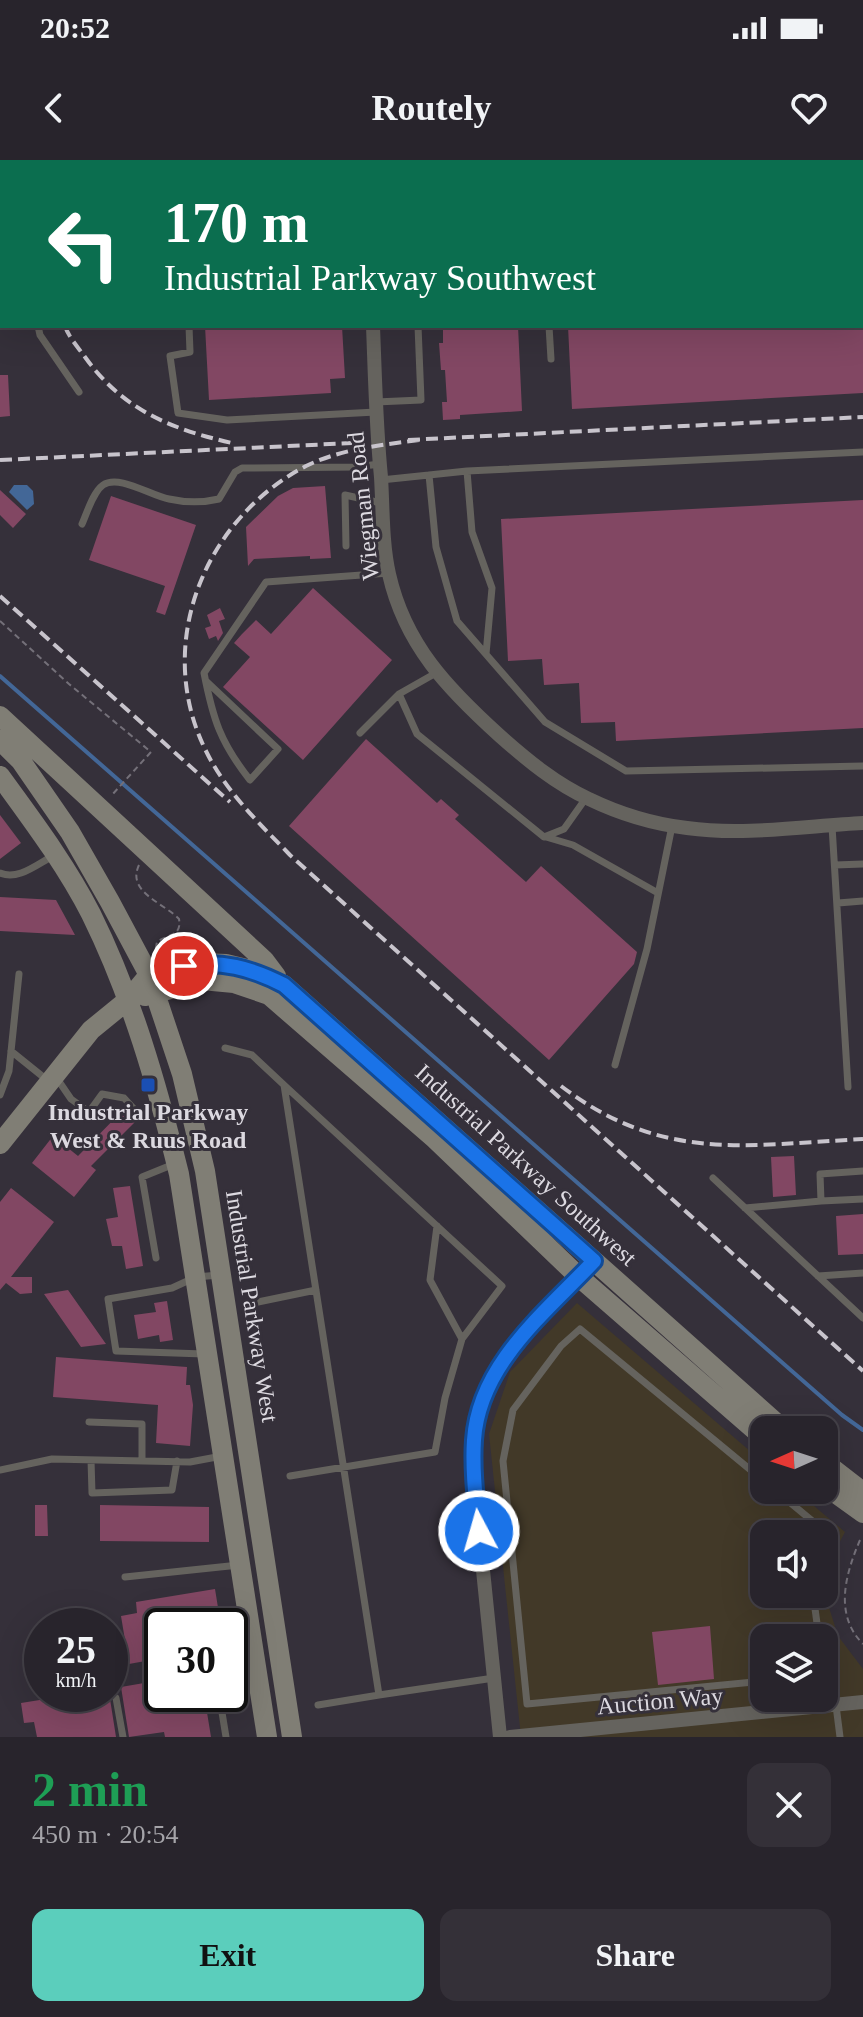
<!DOCTYPE html>
<meta charset="utf-8">
<style>
body{margin:0;font-family:"Times New Roman",serif;background:#343038;color:#f1f3f6;height:100vh;display:flex;flex-direction:column;font-size:30px;white-space:nowrap}
*{box-sizing:border-box;margin:0}
p{font-size:26px;color:#a5a4a9}
.icon{flex:none;width:44px;height:44px;fill:none;stroke:currentColor;stroke-width:2;stroke-linecap:round;stroke-linejoin:round}
.map{position:relative;height:1577px;overflow:hidden}
.drawer{display:flex;flex-direction:column;background:#28242c;flex:1}
.drawer>*{flex:none}
.banner{position:absolute;left:0px;top:0px;width:864px;height:168px;box-shadow:0 8px 32px #0002,0 0 0 2px #444148;background:#0b6e4f;color:#fff;overflow:hidden}
.needle{width:52px;rotate:267deg}
.tools{position:absolute;left:750px;top:1256px;display:grid;gap:16px}
.tools a{display:grid;place-items:center;width:88px;height:88px;border-radius:16px;background:#28242c;box-shadow:0 8px 32px #0002,0 0 0 2px #444148;font-size:40px}
.speed{position:absolute;left:24px;top:1448px;display:flex;gap:16px;font-size:40px;font-weight:700;text-align:center}
.speed>*{display:grid;place-content:center;width:104px;height:104px;border-radius:50%;background:#28242c;box-shadow:0 8px 32px #0002,0 0 0 2px #444148;line-height:1}
.speed small{font-size:20px;font-weight:400}
.speed .limit{border:4px solid #111;border-radius:12px;background:#fff;color:#111}
.pin{position:absolute;display:grid;place-items:center;width:68px;height:68px;color:#fff;margin:-34px;border:4px solid #fff;border-radius:50%;box-shadow:0 2px 8px #0007}
.me{position:absolute;width:88px;margin:-44px;rotate:354deg;stroke-linejoin:round;filter:drop-shadow(0 0 6px #0008)}
.turn{display:flex;align-items:center;gap:28px;height:168px;padding:0 32px;font-size:36px}
.turn .icon{width:104px;height:104px;stroke-width:2.5}
.turn b{display:block;font-size:56px;line-height:68px}
.round{display:grid;place-items:center;flex:none;width:84px;height:84px;border-radius:16px;background:#343038}
.summary{display:flex;align-items:center;justify-content:space-between;height:136px;padding:0 32px}
h1{font-size:48px;font-weight:700;line-height:60px;color:#1e9e55}
.cta{display:flex;gap:16px;margin-top:auto;padding:16px 32px}
.cta a{flex:1;height:92px;border-radius:16px;background:#5bcebc;color:#111;font-size:32px;font-weight:700;line-height:92px;text-align:center}
.cta a+a{background:#343038;color:#f1f3f6}
.status{display:flex;justify-content:space-between;align-items:center;height:56px;padding:0 40px;background:#28242c;direction:ltr}
.status svg{height:22px;fill:currentColor}
header{display:flex;justify-content:space-between;align-items:center;height:104px;padding:0 32px;background:#28242c;font-size:36px;font-weight:700}
.map>svg:first-child{display:block}
</style>
<div class="status"><b>20:52</b><svg viewBox="0 0 49 12"><path d="M0 12V9h3v3zM5 12V6h3v6zM10 12V3h3v9zM15 12V0h3v12zM26 1h20v11H26zM47 4h2v5h-2z"/></svg></div>
<header><svg class="icon" aria-label="back" viewBox="0 0 24 24"><path d="M15 5l-7 7 7 7"/></svg>Routely<svg class="icon" aria-label="heart" viewBox="0 0 24 24"><path d="M12 20l-8-8c-3-5 5-10 8-4 3-6 11-1 8 4z"/></svg></header>
<div class="map">
<svg width="863" height="1577" viewBox="0 0 863 1577">
<rect width="100%" height="100%" fill="#35303a"/>
<path fill="#423928" fill-rule="evenodd" d="M577,1143L764,1303V1330H795L845,1372L829,1402L825,1435L838,1476L863,1509V1577H521L489,1274L510,1212ZM764,1374H824V1434H764ZM764,1478H824V1538H764Z"/>
<path fill="#436797" d="M14,325H27L33,331L34,344L27,350L9,332Z"/>
<g fill="none" stroke-linecap="round" stroke-linejoin="round">
<path stroke="#436797" stroke-width="4" d="M0,516L842,1255L863,1270"/>
</g>
<path fill="#824763" d="M205,166H342L345,218L330,219L331,233L209,240Z
M443,166H518L522,251L460,255V259L443,260L442,242H447L445,210H441L439,183H443Z
M568,166H863V233L572,249Z
M0,215H8L10,256L0,257Z
M325,326L331,398L310,399V396L254,399L248,406L246,367L278,336L293,328Z
M0,330L26,354L13,368L0,355Z
M111,336L196,365L165,455L156,452L165,426L89,400Z
M863,340V568L616,581L615,562L581,563L579,523L544,525L542,499L508,501L501,359Z
M313,428L392,500L303,600L223,527L250,497L234,483L242,474L256,460L271,474Z
M220,448L225,459L219,461L223,473L218,481L216,476L209,479L205,468L211,466L207,455Z
M366,579L437,643L441,639L459,655L455,659L526,722L541,706L637,792L634,804L549,900L289,666Z
M0,655L21,683L0,699Z
M0,737L56,740L75,775L0,771Z
M125,948L137,960L91,1006L96,1010L74,1037L32,1003L53,976L78,996Z
M794,996L796,1035L773,1037L771,997Z
M130,1026L143,1106L126,1109L122,1086H112L106,1059L118,1057L113,1028Z
M11,1028L54,1062L11,1117H32V1133L20,1134L6,1123L0,1130V1042Z
M863,1054V1094L838,1095L836,1056Z
M68,1130L106,1184L81,1187L44,1134Z
M167,1141L173,1180L160,1182L159,1175L138,1179L134,1155L156,1152L154,1143Z
M56,1197L187,1207L186,1225H190L193,1245L190,1286L156,1283L158,1245L53,1237Z
M35,1345H47L48,1376H35Z
M100,1345L209,1347V1382L100,1381Z
M215,1429L221,1466H162V1498L129,1504L121,1456L137,1453L136,1442Z
M710,1466L714,1519L658,1525L652,1472Z
M144,1523L146,1536L204,1534L211,1577H165L164,1572L129,1577L121,1527Z
M77,1534H111L110,1539L116,1577H37L34,1562L24,1563L21,1543Z"/>
<g fill="none" stroke-linecap="round" stroke-linejoin="round">
<path stroke="#747079" stroke-width="2" stroke-dasharray="6 4" stroke-linecap="butt" d="M0,461L69,524L151,592L111,636
M139,705C126,732 164,743 179,759C182,777 167,774 157,782L155,792
M860,1380C845,1415 834,1455 863,1484"/>
<path stroke="#65635e" stroke-width="7" d="M27,0V2
M317,0V2
M474,0V2
M513,0V2
M738,0V2
M862,5H863
M862,52H863
M0,72H2
M862,86H863
M38,166L40,175L79,232
M189,166L190,192L170,196L178,253L227,260L376,252
M549,166L551,199
M376,242L421,240L418,166
M467,311L863,292
M381,320L429,315
M82,364C87,353 93,332 103,325C119,314 151,336 169,339C187,343 202,343 219,339L235,312L242,308L357,307L379,304
M346,386L345,335L381,343
M486,494L492,428L472,372L467,311L429,315L436,387L457,461L545,562L626,611L863,606
M206,521L278,589L250,620C220,582 213,559 204,513L266,422L389,413
M399,534L417,574L544,677L564,669L586,638
M360,573L399,534L436,513
M832,666L848,927
M546,677L573,685L658,733
M835,705L863,704
M0,713C18,721 37,704 53,696
M838,743L863,741
M225,888L252,895L284,925L379,1535L494,1518
M11,891L47,920
M615,905L647,789L672,666
M56,917L71,939L89,952L102,934L124,938L136,951
M284,925L502,1126L462,1179L445,1238L435,1292L290,1316
M0,935L9,911L19,814
M863,1011L820,1014L821,1041L863,1039
M713,1018L863,1158
M745,1048L821,1041
M437,1066L430,1120L462,1179
M156,1098L142,1017L174,1004
M818,1116L863,1113
M258,1142L316,1130
M204,1194L116,1191L108,1139L172,1128L196,1117L219,1115
M89,1262L142,1264V1301
M91,1300L92,1333L172,1330L177,1301
M0,1310L52,1299L190,1302L222,1296
M764,1321L580,1169L561,1186L513,1250L503,1301L527,1544L764,1521
M775,1330L822,1369L821,1374
M125,1417L239,1405
M813,1434L819,1478
M824,1491L832,1514L840,1577
M230,1511L255,1508
M219,1534L226,1577
M116,1538L123,1577
M318,1545L379,1535"/>
<path stroke="#65635e" stroke-width="14" d="M366,0V2
M373,166C375,217 376,267 381,317C383,349 382,383 389,414C405,485 448,529 500,576C527,600 556,624 589,639C620,654 653,664 687,668C744,676 806,666 863,663
M500,1577L473,1312C474,1288 474,1263 483,1239C503,1183 555,1143 594,1101
M510,1577L863,1542"/>
<path stroke="#807e75" stroke-width="20" d="M0,556L264,800L276,816
M0,580L21,601L70,672L110,742L149,815L182,914L205,1011L292,1577
M0,616C32,660 66,705 91,754C132,837 157,925 179,1014L267,1577
M145,836L202,820L234,823L269,835L435,979L579,1117L764,1278
M0,984L91,870L129,839L149,815L165,809L202,803L226,804L255,811L284,825L784,1270
M824,1302L863,1332
M824,1325L863,1353"/>
<path stroke="#c8c4cc" stroke-width="4" stroke-dasharray="12 6" stroke-linecap="butt" d="M40,0V2
M65,166C69,178 78,187 85,197C123,250 171,269 232,283
M408,280L863,257
M419,280C381,285 341,289 306,306C204,359 153,485 206,591C226,632 259,663 290,695L863,1211
M0,300L352,283
M0,436L230,642
M561,926C662,1003 746,985 863,979"/>
</g>
<g fill="none" stroke-linecap="round" stroke-linejoin="round">
<g stroke="#114b97" stroke-width="20">
<path id="route" d="M184,806C221,800 251,808 284,825L594,1101C546,1152 479,1204 474,1280C472,1310 476,1341 479,1371"/>
</g>
<use href="#route" stroke="#1a73e8" stroke-width="14"/>
</g>
<rect fill="#1a4fb4" stroke="#35303a" stroke-width="3" x="140" y="917" width="16" height="16" rx="4"/>
<g text-anchor="middle" dominant-baseline="central" stroke-width="6" stroke-linejoin="round" paint-order="stroke">
<g font-size="24" fill="#dcd9e0" stroke="#35303a">
<text transform="translate(363 346) rotate(-96)">Wiegman Road</text>
<text transform="translate(526 1005) rotate(42)">Industrial Parkway Southwest</text>
<text transform="translate(252 1146) rotate(81)">Industrial Parkway West</text>
<text transform="translate(660 1541) rotate(-5)">Auction Way</text>
</g>
<g font-size="24" font-weight="bold" fill="#dcd9e0" stroke="#35303a">
<text x="148" y="952">Industrial Parkway<tspan x="148" dy="28">West &amp; Ruus Road</tspan></text>
</g>
</g>
</svg>
<div class="tools">
<a><svg class="needle" viewBox="-14 -14 28 28"><path d="M0-13l5 13h-10z" fill="#e53935"/><path d="M0 13l5-13h-10z" fill="#a5a4a9"/></svg></a>
<a><svg class="icon" aria-label="sound" viewBox="0 0 24 24"><path d="M4 9h4l5-4v14l-5-4H4zM17 9q2 3 0 6"/></svg></a>
<a><svg class="icon" aria-label="layers" viewBox="0 0 24 24"><path d="M12 4l9 5-9 5-9-5zM3 14l9 5 9-5"/></svg></a>
</div>
<div class="speed"><div>25<small>km/h</small></div><div class="limit">30</div></div>
<div class="pin" style="left:184px;top:806px;background:#d93025"><svg class="icon" aria-label="arrive" viewBox="0 0 24 24"><path d="M6 21V4h12l-3 4 3 4H6"/></svg></div>
<svg class="me" style="left:479px;top:1371px" viewBox="-20 -20 40 40"><circle r="17" fill="#1a73e8" stroke="#fff" stroke-width="3"/><path d="M0-11L8 9 0 5-8 9z" fill="#fff"/></svg>
<div class="banner">
<div class="turn"><svg class="icon" aria-label="left" viewBox="0 0 24 24"><path d="M17 20v-9H6M10 6l-5 5 5 5"/></svg><div><b>170 m</b>Industrial Parkway Southwest</div></div>
</div>
</div>
<section class="drawer">
<div class="summary"><div><h1>2 min</h1><p>450 m · 20:54</p></div><a class="round"><svg class="icon" aria-label="close" viewBox="0 0 24 24"><path d="M6 6l12 12M18 6L6 18"/></svg></a></div>
<div class="cta"><a>Exit</a><a>Share</a></div>
</section>
